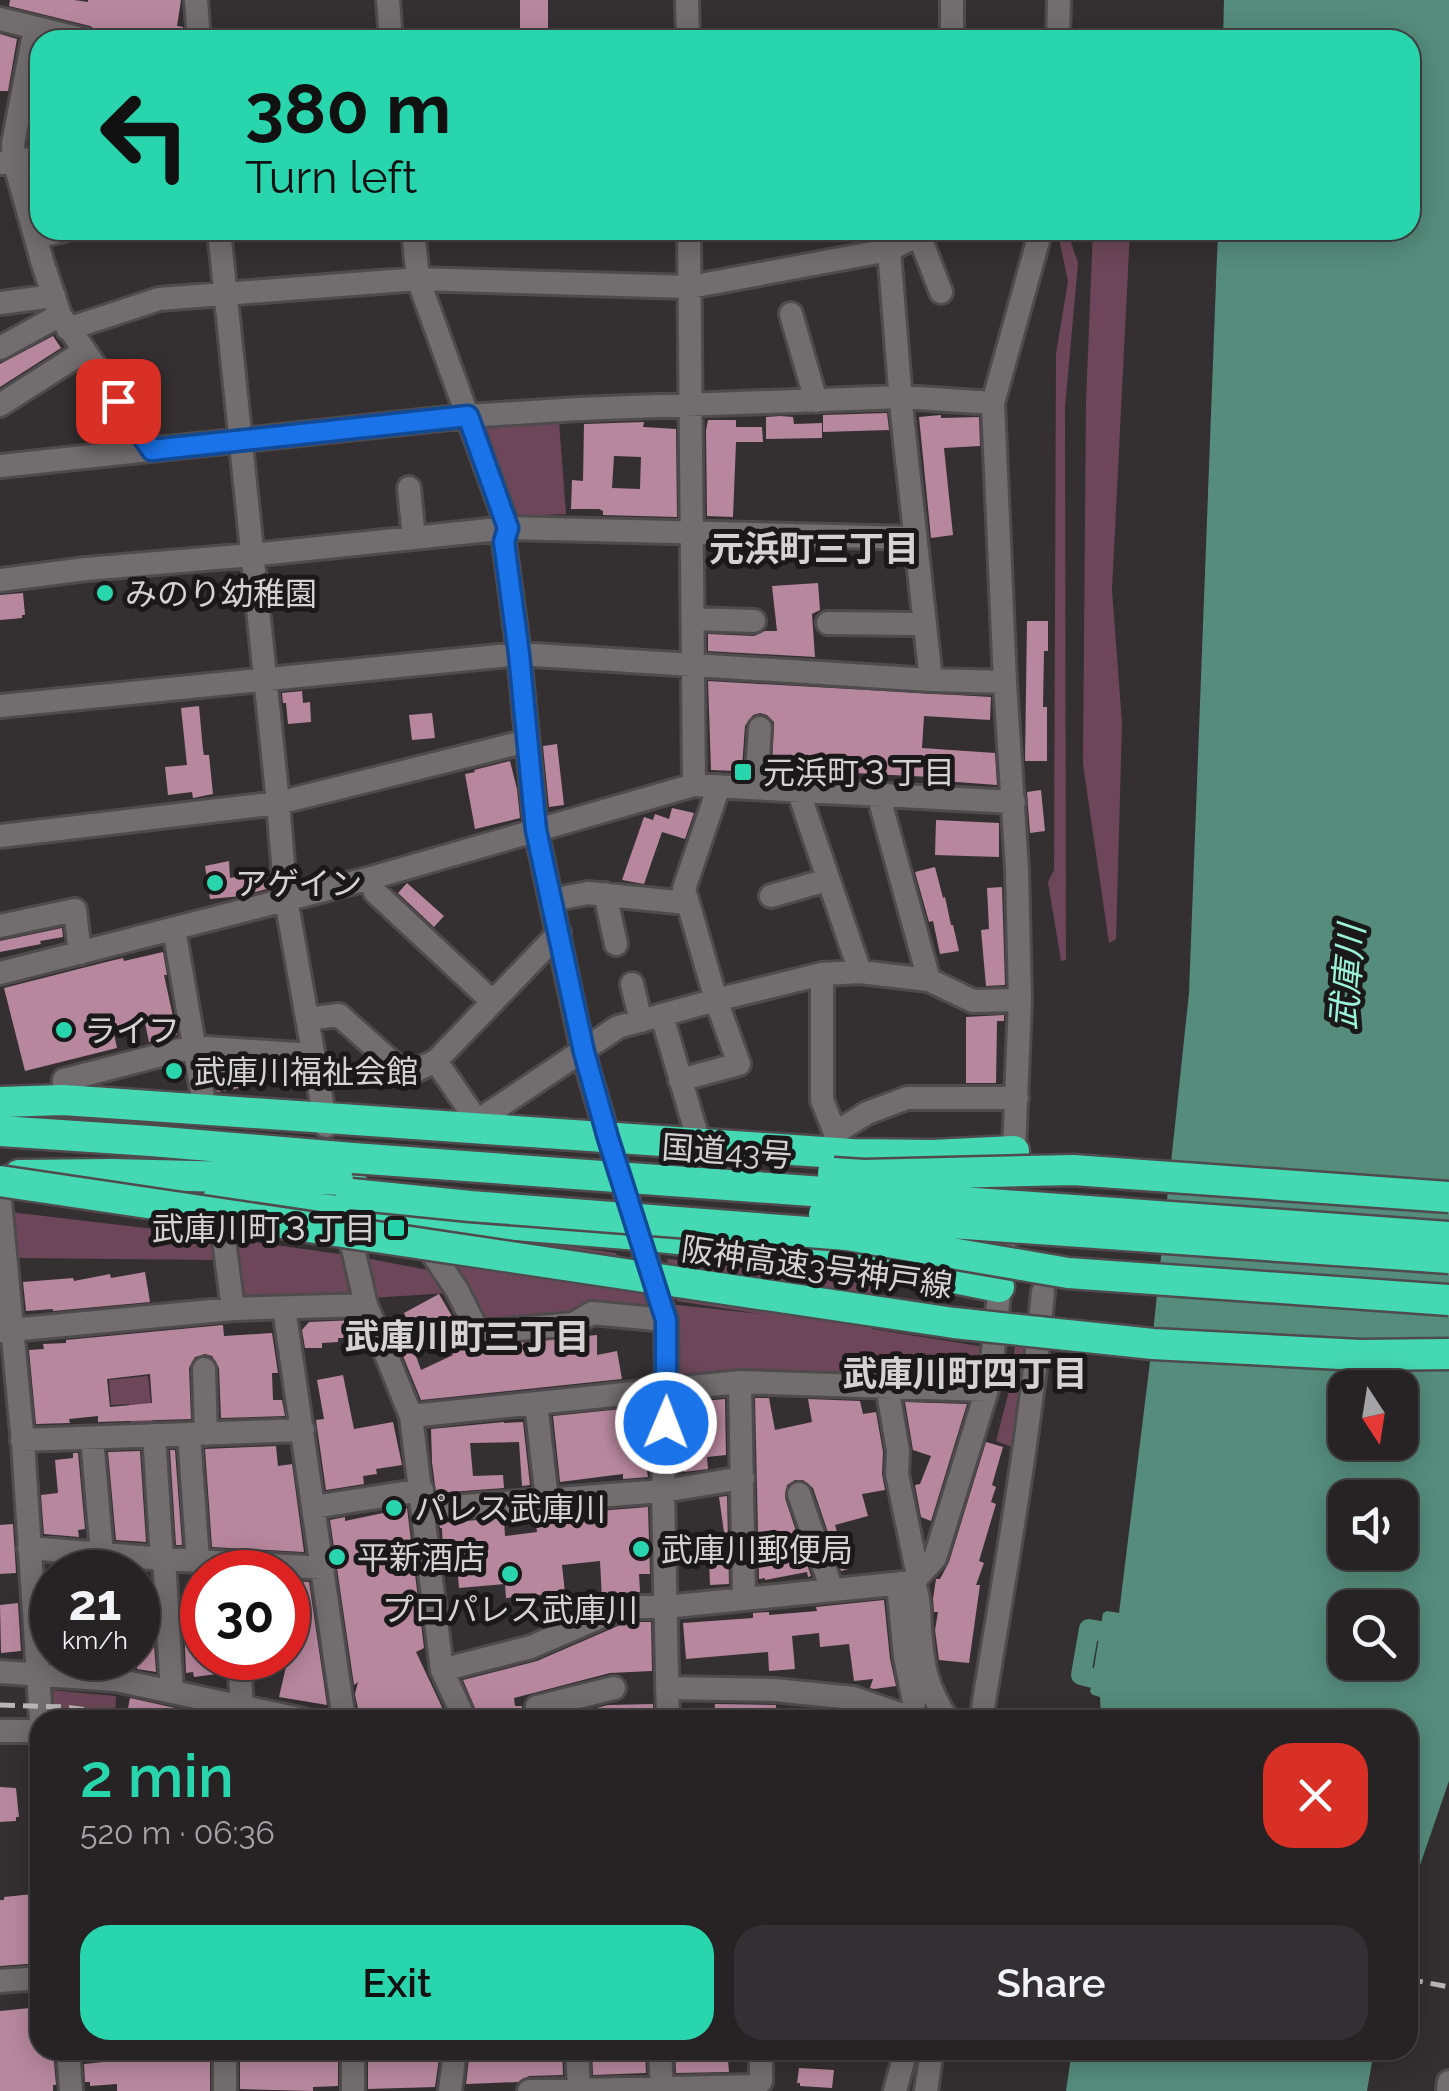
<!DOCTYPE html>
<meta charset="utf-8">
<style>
body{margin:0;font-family:Raleway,"Noto Sans JP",sans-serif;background:#332f32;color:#f1f3f6;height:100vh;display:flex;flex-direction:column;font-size:38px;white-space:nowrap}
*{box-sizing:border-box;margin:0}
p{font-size:32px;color:#a4a4a7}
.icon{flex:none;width:55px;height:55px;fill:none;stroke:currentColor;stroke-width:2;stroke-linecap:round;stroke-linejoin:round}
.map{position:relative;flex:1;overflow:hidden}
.sheet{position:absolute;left:30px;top:1710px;width:1388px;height:350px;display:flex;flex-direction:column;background:#272325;border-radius:30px;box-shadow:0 5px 25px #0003,0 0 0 2px #434042}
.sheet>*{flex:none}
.guide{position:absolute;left:30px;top:30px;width:1390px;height:210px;border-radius:30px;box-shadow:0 5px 25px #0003,0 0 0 2px #434042;background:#29d5ad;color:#111;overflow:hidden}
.needle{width:65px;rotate:168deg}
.buttons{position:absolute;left:1328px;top:1370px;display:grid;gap:20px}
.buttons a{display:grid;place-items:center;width:90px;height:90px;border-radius:20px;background:#272325;box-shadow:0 5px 25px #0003,0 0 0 2px #434042;font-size:50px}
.speed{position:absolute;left:30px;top:1550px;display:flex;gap:20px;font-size:50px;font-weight:700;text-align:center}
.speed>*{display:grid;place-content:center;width:130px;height:130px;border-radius:50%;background:#272325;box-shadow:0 5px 25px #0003,0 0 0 2px #434042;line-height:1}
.speed small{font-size:25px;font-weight:400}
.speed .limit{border:15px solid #d22;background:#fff;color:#111}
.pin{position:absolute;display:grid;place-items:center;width:85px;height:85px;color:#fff;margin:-42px;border-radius:20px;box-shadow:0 5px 15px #0006}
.me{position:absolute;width:110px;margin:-55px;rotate:1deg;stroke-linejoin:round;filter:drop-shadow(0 0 8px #0008)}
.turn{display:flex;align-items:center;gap:35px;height:210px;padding:0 50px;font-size:45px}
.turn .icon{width:130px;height:130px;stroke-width:2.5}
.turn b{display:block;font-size:70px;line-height:85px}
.round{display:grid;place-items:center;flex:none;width:105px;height:105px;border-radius:30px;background:#332f32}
.headline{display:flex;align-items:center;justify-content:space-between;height:170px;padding:0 50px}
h1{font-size:60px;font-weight:600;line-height:75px;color:#29d5ad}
.cta{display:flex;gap:20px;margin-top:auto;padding:20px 50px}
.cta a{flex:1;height:115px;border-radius:30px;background:#29d5ad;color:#111;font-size:40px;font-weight:600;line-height:115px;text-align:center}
.cta a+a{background:#332f32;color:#f1f3f6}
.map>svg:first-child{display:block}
</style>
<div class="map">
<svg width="1449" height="2091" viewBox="0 0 1449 2091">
<rect width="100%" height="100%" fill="#342f31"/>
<path fill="#6d4759" d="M1057,230H1067L1078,263L1065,408L1066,960L1061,961L1048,882L1054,870L1056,354L1068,281Z
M1093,230H1130L1112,590L1122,723L1116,939L1109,943L1083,764L1086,401Z
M559,421L566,514L515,516L484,426Z
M10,1212L213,1236L218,1260L18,1258Z
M479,1234L616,1253L629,1290L653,1294L655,1311L573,1319L479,1324L450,1264L475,1268Z
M233,1239L346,1255L353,1294L240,1295Z
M365,1258L428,1270L448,1293L370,1298Z
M667,1259L877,1279L872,1329L985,1347L979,1384H675L668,1304L761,1314L677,1301Z
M1018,1318L1031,1319L1012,1447L996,1441L1011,1383Z
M148,1376L153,1426L131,1428L129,1404L111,1405L109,1380Z
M50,1690L116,1696L115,1720H52Z"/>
<path fill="#558c7b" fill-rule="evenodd" d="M1224,0H1449V1781L1408,1900V1720H1101L1100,1697L1093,1695L1090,1692L1103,1613L1107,1611L1119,1613L1149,1370L1189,993L1218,230H1410V40H1223ZM1345,1388H1400V1442H1345ZM1345,1498H1400V1552H1345ZM1345,1608H1400V1662H1345Z
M1072,2050H1374L1367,2091H1066Z"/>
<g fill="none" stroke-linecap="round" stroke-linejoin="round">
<path stroke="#558c7b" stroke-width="20" d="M1093,1678L1081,1675L1089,1629L1100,1631"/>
</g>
<path fill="#b7879d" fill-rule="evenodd" d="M10,0H74L88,2V0H181L177,26L183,27L184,40H125L102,36L100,37L96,30L90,26L9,6Z
M520,0H548V39H520Z
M0,34L17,39L8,91H0Z
M53,336L61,348L0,387V364Z
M887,413L889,430L823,432V415Z
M941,415V418L979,417L980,446L944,448L953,535L931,538L919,417Z
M781,416L793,417L794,424L822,423V438L766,439V417Z
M708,420H736V427H762L763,442H736L733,517L707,516L706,430Z
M644,422L643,427L676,429L677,517L603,515V511L599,509H571L572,480L583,481L584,424ZM614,456L641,457L640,489L612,488Z
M818,583L820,610L812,614L815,657L708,651V634L754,636L765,631H777L772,586Z
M23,593L25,615H22V618L0,620V595Z
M1027,621H1048V651H1044L1043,707H1047V761H1025Z
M708,681L991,697L990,720L924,716L922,748L995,753L997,785L930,780V777L854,773L838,772L837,774L772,768L774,722L767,715L760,713L753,715L745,726L742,767H736V771L711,770Z
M302,691L303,703L310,702L311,722L288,724L286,703H283L282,693Z
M199,706L203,750L204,755H209L213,794L193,798L192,792L168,795L165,767L187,765L181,708Z
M432,713L435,738L412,740L409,715Z
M557,744L564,805L549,807L543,746Z
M510,761L517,789L520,818L475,829L465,774L475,772L474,770Z
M1041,790L1045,831L1030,833L1027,792Z
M672,808L694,813L685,839L662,832L644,884L622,880L644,817L653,820L655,814L669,819Z
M936,820L999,823V857L935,855Z
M229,861L230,878L268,871L270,888L241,896L210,899L205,866Z
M935,867L943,898L945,897L951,925H953L959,951L940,954L933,921L929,922L915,872Z
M407,883L444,916L434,927L398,893Z
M1002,887L1005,985L986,986L981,930L989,929L987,888Z
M62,928L63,937L40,941L41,944L0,952V941Z
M163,952L167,975H164L177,1035L149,1042L145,1023L113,1029L117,1048L25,1071L4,988L106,962L123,958L124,961Z
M1004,1015V1021H997L996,1083H966V1017Z
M212,1063L280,1068L283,1080L217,1092Z
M145,1272L150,1302L53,1311V1309L26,1311L23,1282L73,1278L74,1281L110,1274L111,1278Z
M439,1294L463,1335L476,1346L597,1335V1355L617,1351L622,1379L421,1400L390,1324L407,1319L404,1313ZM439,1327L453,1355L421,1370L411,1342Z
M356,1320L361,1338H338V1342L322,1343V1348H305L302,1330L309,1322Z
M223,1325L224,1336L272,1333L278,1373H272L273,1400H282L285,1416L221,1418L219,1368L212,1356L205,1354L195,1357L189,1368L191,1419L98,1422V1416L69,1419L70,1423L36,1424L29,1350L44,1349L43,1344L66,1343V1340ZM150,1374L152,1403L110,1407L107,1379Z
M343,1375L354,1429L393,1422L402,1465L376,1469L377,1474L363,1476L364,1484L326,1490L316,1420L324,1419L317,1380Z
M755,1398H769L775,1430L812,1422L808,1399L860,1401L863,1414L876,1412L883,1452L882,1474L885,1490L862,1494L868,1516L835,1525L848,1569L841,1571L813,1488L803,1480H795L787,1485L785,1498L811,1576L808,1577L807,1572L765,1580V1578L759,1579Z
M725,1399L726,1455L707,1457L708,1469L684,1472V1464H679L681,1403Z
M905,1402L967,1404L931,1521L921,1517L915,1485L920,1484L931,1456L913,1450Z
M651,1406L650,1440L642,1442L648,1477L623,1479V1474L560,1482L553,1416Z
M504,1422V1423L523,1422L530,1485L522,1486L519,1442L470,1443L473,1476L503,1475L504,1488L436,1493L432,1462L431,1429Z
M986,1442L1003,1447L992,1485L996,1487L991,1502L996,1504L979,1561L984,1563L976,1585H980L969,1663L939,1660L935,1630L938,1612H934L933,1599L936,1579H940L949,1562Z
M276,1446L278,1466L292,1464L304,1552L212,1547L205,1449Z
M170,1450H175L182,1545H176Z
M140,1451L146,1542L116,1540L108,1452Z
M73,1453H78L85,1529L78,1530L79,1537L44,1534L41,1495L58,1493L55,1460L73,1458Z
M727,1496L729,1584L710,1585L708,1533L724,1532L719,1497Z
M648,1507L650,1574H639L640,1592L619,1593L602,1600L600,1561L562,1565L565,1593L506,1598L505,1584L459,1588L456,1554L443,1555L442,1528H440L439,1523L504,1518L505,1536L537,1532L535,1516L552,1514L553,1524L599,1520L598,1511Z
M407,1508L424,1648L416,1652L448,1720H407L358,1709L355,1694L358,1682L354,1685L330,1520L345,1517V1521Z
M13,1524L16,1573L0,1574V1525Z
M288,1581L309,1582L327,1705L279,1697L288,1658Z
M183,1599L202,1602V1658H224V1666L216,1668L217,1674L194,1677L193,1672L186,1673Z
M884,1600L890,1659L896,1686L874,1689L870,1688L873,1679L854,1681L849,1644L820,1647L819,1633L792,1636L795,1669L769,1671L768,1652L686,1659L683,1623L753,1618V1613L769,1612V1615L817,1611L816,1607Z
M18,1603L21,1651L1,1653L0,1605Z
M138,1615L152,1617L156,1672L137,1669Z
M627,1622H651L652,1671L610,1673L514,1698L515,1706H522L520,1720H480L463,1680L537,1661Z
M130,1698L225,1719L226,1720H135L126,1718Z
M653,1704V1720H550L608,1705Z
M715,1704L776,1705V1720H714Z
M0,1787L16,1788L19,1817H16V1821L0,1822Z
M33,1894L37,1930H40V1963L0,1966V1900H4V1897Z
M40,2007V2050H53L56,2085H53V2091H0V2011Z
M141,2050H210V2091H117V2084L90,2086V2082H85L84,2064L142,2058Z
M240,2050L338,2051V2086L313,2087V2091L240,2089Z
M368,2050H385V2056L414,2057L415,2050L440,2051L435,2087L368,2089Z
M470,2050H495V2052L562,2050L563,2075L529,2076L518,2082L466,2084Z
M592,2050H645L646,2073L593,2075Z
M675,2050H727L729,2072L676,2073Z
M799,2068L834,2070L832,2088L800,2086V2083H797Z"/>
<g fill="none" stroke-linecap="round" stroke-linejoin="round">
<g stroke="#4f4b4d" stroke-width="28">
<path id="minor" d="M196,0L199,40
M388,0L391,40
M687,0L688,40
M952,0V40
M0,19L85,40
M35,28L13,144L14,161L43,264L60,315L153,450
M1058,40L1059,0
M0,163L40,158
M219,230L278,803L286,899L326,1126
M413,230L418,279L508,528L504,542L519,654L536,830L583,1052L608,1138L666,1320L667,1389L663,1491L668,1720
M689,230L694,785
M928,230L889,250L902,414L931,680
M919,235L941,292
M36,237L64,230
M0,303L54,296
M791,314L816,401
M68,329L159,299L418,279L690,287L889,250
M0,348L60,315
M0,405L83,352
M0,466L468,416L578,409L902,397L993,403
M409,488L414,538
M0,580L86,569L252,555L508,528L914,538
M693,619L754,621
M828,623L914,624L924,622
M0,706L519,654L931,680L1005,682
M756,788L760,728
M798,790L860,972
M878,794L929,980
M0,836L278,803L527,741
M371,878L375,892L493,1002
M605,894L616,944
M771,896L827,880
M551,900L588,893L687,903
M0,926L75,910L80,953
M174,929L205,1109
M0,973L371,878L694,785L1014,802
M822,974V1100L835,1133L834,1143
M632,984L641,1021
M662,1016L696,1132L695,1143
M307,1019L339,1015L406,1075L436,1061L559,933
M436,1061L475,1118L478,1127
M680,1080L739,1064L716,1000L684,889L719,786
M63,1100L64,1080L192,1047L313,1055
M478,1127L485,1116L618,1027L716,1000L822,974L860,972L929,980L973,1001L1020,1000
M835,1133L867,1113L907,1098H1017
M0,1201L23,1443L41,1720
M219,1202L233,1309
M347,1223L366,1305L411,1416L442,1670L465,1720
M420,1235L457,1290L476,1328L487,1332L573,1324L592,1313L666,1320
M284,1308L344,1720
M0,1331L233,1309L366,1305
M204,1369L206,1434
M740,1382L744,1599
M887,1386L898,1451L897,1474L918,1576
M536,1403L547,1500
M411,1416L740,1382L987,1390
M189,1434L198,1561
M154,1435L162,1559
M92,1438L102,1554
M22,1440L303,1430
M799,1494L832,1590
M314,1507L422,1490
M424,1509L663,1491L743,1478
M29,1548L164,1559L323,1568
M164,1559L172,1692
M898,1584L905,1657L914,1702L911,1720
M239,1658L242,1707L240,1717
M442,1670L531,1647L624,1607H665L913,1582
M0,1672L116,1680L304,1720
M667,1688L774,1690L853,1698L911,1718
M535,1720L537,1707L614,1688
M948,1720C926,1688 923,1667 920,1629C919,1613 920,1597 913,1582L935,1558L990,1380L1014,1151L1020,1000L1017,870L1005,682L993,403L1041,230
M981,1720C1004,1578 1030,1436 1043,1292
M0,1731H40
M0,1981L40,1978
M68,2050L71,2091
M353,2050V2091
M577,2050L579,2090
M660,2050L662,2091
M225,2091V2050
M450,2091L455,2050
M529,2091L756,2086L761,2081V2050
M895,2091L906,2050
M926,2091L932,2050
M1448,2091L1449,2082"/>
</g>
<g stroke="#4f4b4d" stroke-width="35">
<path id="highway" d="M0,1102L63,1100L852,1154L932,1155L1014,1151
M0,1131L151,1141L353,1158
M19,1175L111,1174L351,1180
M217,1201L639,1235L843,1256L999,1287"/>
</g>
<use href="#minor" stroke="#726d6f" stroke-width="22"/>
<use href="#highway" stroke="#45d9b3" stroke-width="30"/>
<path stroke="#b9b6b7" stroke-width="5" stroke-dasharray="15 8" stroke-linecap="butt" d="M0,1705L66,1707L164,1720
M1408,1979L1449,1987"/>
<g stroke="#4f4b4d" stroke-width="35" stroke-linecap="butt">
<path id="highway-bridge" d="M353,1158L1449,1237
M833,1173L864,1175L1073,1170L1449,1197
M0,1181L954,1323L1153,1344L1360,1355L1449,1354
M351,1194L470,1206L847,1235L1068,1273L1449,1300
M824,1214L1449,1258"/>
</g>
<use href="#highway-bridge" stroke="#45d9b3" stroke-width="30"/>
</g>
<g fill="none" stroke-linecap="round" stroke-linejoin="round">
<g stroke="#114b97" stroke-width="25">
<path id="route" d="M118,401L152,450L468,416L508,528L504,542L519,654L536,830L584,1052L608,1138L666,1320V1423"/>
</g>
<use href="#route" stroke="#1a73e8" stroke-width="18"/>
</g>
<g fill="#29d5ad" stroke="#1a1819" stroke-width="4">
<circle cx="105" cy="593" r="10"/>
<rect x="733" y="762" width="20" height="20" rx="5"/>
<circle cx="215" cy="883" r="10"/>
<circle cx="64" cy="1030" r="10"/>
<circle cx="174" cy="1071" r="10"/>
<rect x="386" y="1218" width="20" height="20" rx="5"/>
<circle cx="394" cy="1508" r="10"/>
<circle cx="641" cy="1549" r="10"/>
<circle cx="337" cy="1557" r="10"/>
<circle cx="510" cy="1574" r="10"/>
</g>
<g text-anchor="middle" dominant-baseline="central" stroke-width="10" stroke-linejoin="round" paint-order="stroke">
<g font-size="32" fill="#d5d2d3" stroke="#1a1819" text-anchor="start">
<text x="125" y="593">みのり幼稚園</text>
<text x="763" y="772">元浜町３丁目</text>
<text x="235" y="883">アゲイン</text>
<text x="84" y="1030">ライフ</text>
<text x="194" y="1071">武庫川福祉会館</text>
<text x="376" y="1228" text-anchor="end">武庫川町３丁目</text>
<text x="414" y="1508">パレス武庫川</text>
<text x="661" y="1549">武庫川郵便局</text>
<text x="357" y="1557">平新酒店</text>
<text x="510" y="1609" text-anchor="middle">プロパレス武庫川</text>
</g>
<g font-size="32" fill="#d5d2d3" stroke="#1a1819">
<text transform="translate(727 1151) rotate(4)">国道43号</text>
<text transform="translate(817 1267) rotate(8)">阪神高速3号神戸線</text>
</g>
<g font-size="35" font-weight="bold" fill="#d5d2d3" stroke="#1a1819">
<text x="814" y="548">元浜町三丁目</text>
<text x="467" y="1336">武庫川町三丁目</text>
<text x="965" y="1373">武庫川町四丁目</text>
</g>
<g font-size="35" font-style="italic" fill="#9bf3d7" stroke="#1a1819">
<text transform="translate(1347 977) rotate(-85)">武庫川</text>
</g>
</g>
</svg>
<div class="buttons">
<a><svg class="needle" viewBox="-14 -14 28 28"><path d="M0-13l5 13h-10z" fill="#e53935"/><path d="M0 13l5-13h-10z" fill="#a4a4a7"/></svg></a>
<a><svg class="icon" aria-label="sound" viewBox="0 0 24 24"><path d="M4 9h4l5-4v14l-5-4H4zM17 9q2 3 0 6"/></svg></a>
<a><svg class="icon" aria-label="search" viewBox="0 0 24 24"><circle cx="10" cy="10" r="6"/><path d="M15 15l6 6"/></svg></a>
</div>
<div class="speed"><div>21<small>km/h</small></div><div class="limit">30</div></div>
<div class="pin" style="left:118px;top:401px;background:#d93025"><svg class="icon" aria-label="arrive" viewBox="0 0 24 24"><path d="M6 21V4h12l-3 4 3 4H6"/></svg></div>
<svg class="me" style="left:666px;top:1423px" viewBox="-20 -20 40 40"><circle r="17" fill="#1a73e8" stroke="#fff" stroke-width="3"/><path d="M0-11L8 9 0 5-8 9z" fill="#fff"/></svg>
<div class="guide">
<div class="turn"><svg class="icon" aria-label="left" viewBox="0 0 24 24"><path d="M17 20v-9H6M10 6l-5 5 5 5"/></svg><div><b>380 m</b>Turn left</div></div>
</div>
<section class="sheet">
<div class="headline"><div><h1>2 min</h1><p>520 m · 06:36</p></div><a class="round" style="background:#d93025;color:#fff"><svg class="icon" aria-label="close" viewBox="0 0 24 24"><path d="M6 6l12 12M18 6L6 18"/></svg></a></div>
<div class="cta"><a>Exit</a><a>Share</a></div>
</section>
</div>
